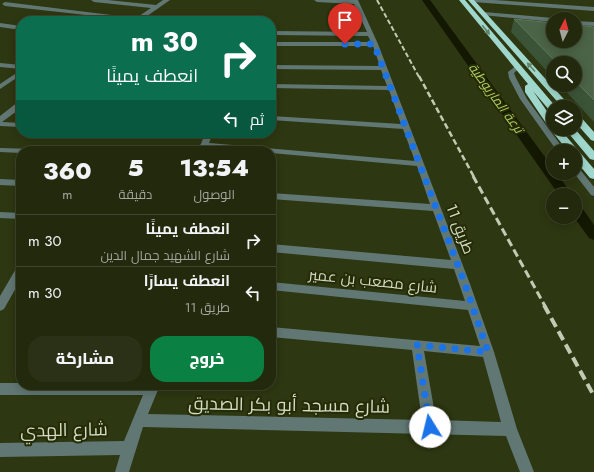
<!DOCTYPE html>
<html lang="ar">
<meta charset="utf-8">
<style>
body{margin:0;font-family:Jost,Cairo,sans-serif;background:#2a3116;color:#f1f3f6;direction:rtl;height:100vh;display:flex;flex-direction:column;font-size:15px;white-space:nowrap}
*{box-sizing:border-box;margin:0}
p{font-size:13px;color:#a2a69d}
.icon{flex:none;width:22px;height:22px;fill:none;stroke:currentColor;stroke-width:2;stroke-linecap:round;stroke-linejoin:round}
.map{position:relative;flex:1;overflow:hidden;direction:ltr}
.details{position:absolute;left:16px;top:146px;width:260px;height:244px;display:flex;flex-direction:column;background:#22290d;border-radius:16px;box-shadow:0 2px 10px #0003,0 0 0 1px #3f452e;direction:rtl}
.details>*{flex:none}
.hud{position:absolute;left:16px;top:16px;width:260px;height:122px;border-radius:16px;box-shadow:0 2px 10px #0003,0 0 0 1px #3f452e;direction:rtl;background:#0b6e4f;color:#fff;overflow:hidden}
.needle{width:26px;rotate:6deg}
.controls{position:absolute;left:546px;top:12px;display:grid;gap:8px}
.controls a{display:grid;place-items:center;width:36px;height:36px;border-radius:50%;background:#22290d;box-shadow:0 2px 10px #0003,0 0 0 1px #3f452e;font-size:20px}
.pin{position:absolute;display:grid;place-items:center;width:34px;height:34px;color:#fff;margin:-41px -17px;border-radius:50% 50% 50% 0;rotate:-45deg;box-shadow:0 0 4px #0007}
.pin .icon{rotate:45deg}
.me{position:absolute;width:44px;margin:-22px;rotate:351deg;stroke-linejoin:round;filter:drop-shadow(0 0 3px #0008)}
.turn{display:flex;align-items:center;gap:14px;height:84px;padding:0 12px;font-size:18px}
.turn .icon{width:52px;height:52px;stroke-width:2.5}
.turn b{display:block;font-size:28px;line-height:34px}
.then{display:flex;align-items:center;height:38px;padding:0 12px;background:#0003;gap:8px;font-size:15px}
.eta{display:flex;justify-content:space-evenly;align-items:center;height:68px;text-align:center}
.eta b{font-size:24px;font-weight:800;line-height:28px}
.button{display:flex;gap:8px;margin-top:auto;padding:8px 12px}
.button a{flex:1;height:46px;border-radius:16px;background:#0b8043;color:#fff;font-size:16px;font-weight:800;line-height:46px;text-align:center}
.button a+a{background:#2a3116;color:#f1f3f6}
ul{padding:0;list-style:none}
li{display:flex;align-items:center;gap:12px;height:52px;padding:0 12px;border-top:1px solid #3f452e}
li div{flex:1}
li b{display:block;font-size:15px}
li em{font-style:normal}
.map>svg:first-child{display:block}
</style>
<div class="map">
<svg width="594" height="472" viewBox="0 0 594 472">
<rect width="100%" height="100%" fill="#2d3711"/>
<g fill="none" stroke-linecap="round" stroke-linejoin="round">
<path fill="#121802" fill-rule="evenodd" d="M422,0H430L553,168V173H557L572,195H559Z
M575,204L580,205L594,225V240L589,238L574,217Z"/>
<path fill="#617773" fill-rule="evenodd" d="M91,0H108L156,5L163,0H170L140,21L5,6L2,4L5,2L136,18L151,8L94,2Z
M314,0H358L378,44L470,284L494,352L517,429L534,472H520L506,436L143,427L129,472H115L120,455L0,457V443L124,441L143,395H0V383H21V385H160L148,414L422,420L412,350L271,337V327L480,346L468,310L271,290V282L465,301L454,269L271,252V244L451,260L433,211L271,199V193L430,204L417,166L271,153V151H243L208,148L202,151H194L201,144L205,133H213L209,143L415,161L403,129L271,120V116L401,124L389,90L271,88V84L387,86L381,70L271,69V65L380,66L373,46H271V42H371L368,36L271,35V31L367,32L354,4L317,2ZM424,351L483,357L501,422L436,420Z
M470,0H494L594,7V11L473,2Z
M484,12L553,18L555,19H553V22L482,15L481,14Z
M45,17L65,19L68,21L43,20L42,19Z
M575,21L594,22V26L575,25Z
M0,23L21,26V30L0,27Z
M0,63L21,65V69L0,67Z
M517,65L520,67L514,73L516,78L527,99L565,151H557L520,99L509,78L508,72Z
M21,70V75L0,89V84Z
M18,102H21V108L2,122L21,123V127L0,126V116Z
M0,148L35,149L39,151H21V153L0,152Z
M575,166L578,167L594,187V196L591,195L574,173H575Z
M0,179L21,180V186L0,185Z
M0,212L21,213V219L0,218Z
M21,266V279L4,309L0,311V296L17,267Z"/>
<path fill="#9fd7cc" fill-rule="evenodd" d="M459,0H465L556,107H553V112L550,111L533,91L553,120V129H560L594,169V179L590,178L575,160V151H568L550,129L525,92V86L528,84Z
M468,0H474L571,107H562Z
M575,113L578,114L594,132V141L591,140L575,122Z
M565,129H575L594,151V160L590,159Z"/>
<path stroke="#c2cab3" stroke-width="2" stroke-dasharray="5 2.5" stroke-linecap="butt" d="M377,0L419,77"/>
<path stroke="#c2cab3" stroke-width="2.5" stroke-dasharray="6 3" stroke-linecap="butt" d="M419,76L474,177"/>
<path stroke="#c2cab3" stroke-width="3" stroke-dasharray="8 4" stroke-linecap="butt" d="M473,176L545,306"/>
<path stroke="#c2cab3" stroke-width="4" stroke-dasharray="10 5" stroke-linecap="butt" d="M544,305L594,396"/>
</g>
<path fill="#3b5437" d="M514,19L594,27V122L560,85H575V63H553V78L511,32Z"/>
<path fill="#4b6346" stroke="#60765a" d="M514,19L553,23V41H575V25L594,27V100L575,81V63H557Z"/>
<defs><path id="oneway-solid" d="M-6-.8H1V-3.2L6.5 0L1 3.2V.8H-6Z"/></defs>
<g fill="#628269">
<use href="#oneway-solid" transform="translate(486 30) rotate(51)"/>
<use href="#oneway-solid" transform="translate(531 67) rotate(-132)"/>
</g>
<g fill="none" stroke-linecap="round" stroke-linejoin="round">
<path stroke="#1a73e8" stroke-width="7" stroke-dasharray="0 12.6" d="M345,44H374L465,284L488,352L417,345L430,427"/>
</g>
<g text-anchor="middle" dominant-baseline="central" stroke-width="4" stroke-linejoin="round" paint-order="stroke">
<g font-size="13" font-style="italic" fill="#b3cf63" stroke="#242c06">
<text transform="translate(496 98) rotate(54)">ترعة الماريوطية</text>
</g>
<g font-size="15" fill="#d4dbc6" stroke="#242c06">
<text transform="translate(460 229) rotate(69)">طريق 11</text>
<text transform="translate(373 281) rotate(6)">شارع مصعب بن عمير</text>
</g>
<g font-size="18" fill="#d4dbc6" stroke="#242c06">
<text transform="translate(289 405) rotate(1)">شارع مسجد أبو بكر الصديق</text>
<text transform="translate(64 430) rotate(-1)">شارع الهدي</text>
</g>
</g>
</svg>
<div class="controls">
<a><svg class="needle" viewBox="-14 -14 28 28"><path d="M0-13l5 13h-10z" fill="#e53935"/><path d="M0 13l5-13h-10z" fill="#a2a69d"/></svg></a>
<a><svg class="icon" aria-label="search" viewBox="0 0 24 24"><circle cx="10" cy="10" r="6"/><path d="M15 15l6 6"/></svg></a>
<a><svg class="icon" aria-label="layers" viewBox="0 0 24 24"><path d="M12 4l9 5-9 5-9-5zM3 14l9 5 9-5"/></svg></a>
<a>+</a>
<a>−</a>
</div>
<div class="pin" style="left:345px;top:44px;background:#d93025"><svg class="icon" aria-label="arrive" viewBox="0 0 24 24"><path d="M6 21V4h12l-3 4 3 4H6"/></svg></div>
<svg class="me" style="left:430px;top:427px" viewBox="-20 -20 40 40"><circle r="19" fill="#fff"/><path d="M0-13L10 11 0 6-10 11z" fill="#1a73e8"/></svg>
<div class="hud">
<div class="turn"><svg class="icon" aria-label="right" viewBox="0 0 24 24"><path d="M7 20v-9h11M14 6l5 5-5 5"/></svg><div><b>30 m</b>انعطف يمينًا</div></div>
<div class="then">ثم<svg class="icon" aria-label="left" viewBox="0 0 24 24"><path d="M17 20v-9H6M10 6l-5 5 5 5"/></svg></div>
</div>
<section class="details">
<div class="eta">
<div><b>13:54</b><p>الوصول</p></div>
<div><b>5</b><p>دقيقة</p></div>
<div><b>360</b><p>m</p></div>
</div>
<ul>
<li><svg class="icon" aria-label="right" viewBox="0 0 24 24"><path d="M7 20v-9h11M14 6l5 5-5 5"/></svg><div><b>انعطف يمينًا</b><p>شارع الشهيد جمال الدين</p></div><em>30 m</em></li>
<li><svg class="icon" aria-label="left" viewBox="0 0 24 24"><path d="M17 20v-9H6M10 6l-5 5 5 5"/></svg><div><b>انعطف يسارًا</b><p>طريق 11</p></div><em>30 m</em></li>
</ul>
<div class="button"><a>خروج</a><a>مشاركة</a></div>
</section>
</div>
